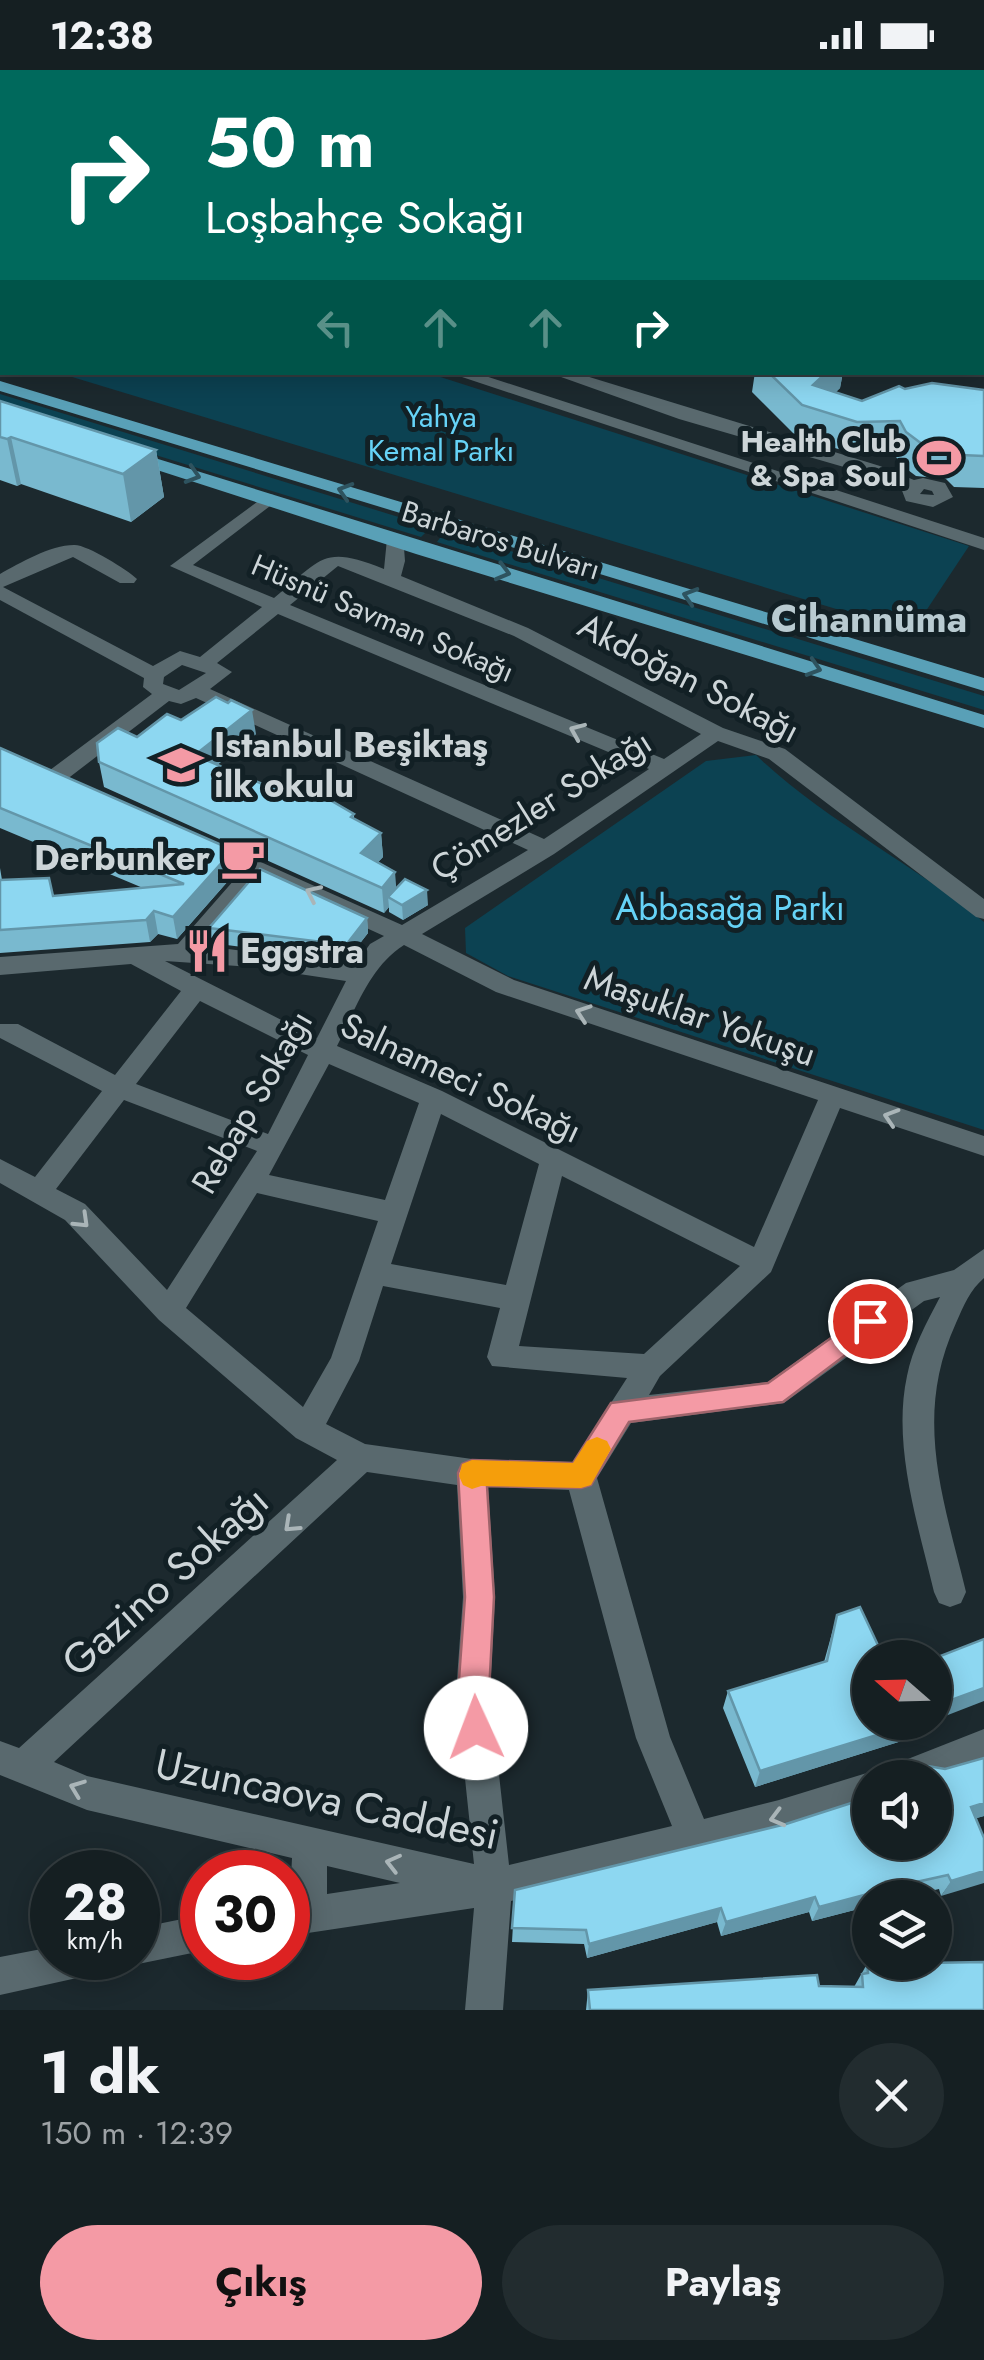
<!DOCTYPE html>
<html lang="tr">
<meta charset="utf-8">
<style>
body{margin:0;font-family:Jost,sans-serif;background:#222c2f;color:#f1f3f6;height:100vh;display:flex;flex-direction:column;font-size:38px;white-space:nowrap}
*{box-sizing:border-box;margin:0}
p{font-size:32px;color:#9da2a5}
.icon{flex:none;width:55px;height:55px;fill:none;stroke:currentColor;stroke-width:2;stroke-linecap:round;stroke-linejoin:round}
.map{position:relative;height:1940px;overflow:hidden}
.details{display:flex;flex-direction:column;background:#151f22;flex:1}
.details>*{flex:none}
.guide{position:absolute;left:0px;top:0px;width:985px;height:305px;box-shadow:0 5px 25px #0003,0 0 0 2px #343d40;background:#00695c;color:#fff;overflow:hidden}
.needle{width:65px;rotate:290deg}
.fabs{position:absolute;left:852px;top:1570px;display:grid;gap:20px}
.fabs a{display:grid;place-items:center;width:100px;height:100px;border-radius:50%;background:#151f22;box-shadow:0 5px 25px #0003,0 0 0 2px #343d40;font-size:50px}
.speed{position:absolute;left:30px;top:1780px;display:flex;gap:20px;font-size:50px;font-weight:700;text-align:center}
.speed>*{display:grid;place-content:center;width:130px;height:130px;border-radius:50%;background:#151f22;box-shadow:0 5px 25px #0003,0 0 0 2px #343d40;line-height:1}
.speed small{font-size:25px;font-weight:400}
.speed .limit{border:15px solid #d22;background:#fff;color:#111}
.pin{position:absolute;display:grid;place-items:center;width:85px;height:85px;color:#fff;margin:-42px;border:5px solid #fff;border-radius:50%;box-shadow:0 2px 10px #0007}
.me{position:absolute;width:110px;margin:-55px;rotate:358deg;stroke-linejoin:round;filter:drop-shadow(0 0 8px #0008)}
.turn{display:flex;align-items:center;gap:35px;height:210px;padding:0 40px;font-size:45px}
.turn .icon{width:130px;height:130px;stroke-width:2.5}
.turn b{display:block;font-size:70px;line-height:85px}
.lanes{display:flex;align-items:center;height:95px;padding:0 40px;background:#0003;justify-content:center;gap:50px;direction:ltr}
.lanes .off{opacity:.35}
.round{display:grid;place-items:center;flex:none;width:105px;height:105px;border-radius:52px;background:#222c2f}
.overview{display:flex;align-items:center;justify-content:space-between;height:170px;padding:0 40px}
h1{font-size:60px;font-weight:700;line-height:75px}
.action{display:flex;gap:20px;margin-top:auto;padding:20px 40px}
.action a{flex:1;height:115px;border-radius:60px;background:#f49aa5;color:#111;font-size:40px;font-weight:700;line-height:115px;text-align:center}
.action a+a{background:#222c2f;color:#f1f3f6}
.status{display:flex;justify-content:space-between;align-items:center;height:70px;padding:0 50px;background:#151f22;direction:ltr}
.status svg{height:28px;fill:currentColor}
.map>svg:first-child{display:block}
</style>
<div class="status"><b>12:38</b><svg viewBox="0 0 49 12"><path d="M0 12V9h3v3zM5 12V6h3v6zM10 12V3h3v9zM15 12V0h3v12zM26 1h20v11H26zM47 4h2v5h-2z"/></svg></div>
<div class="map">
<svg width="984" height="1940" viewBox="0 0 984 1940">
<rect width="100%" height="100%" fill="#1c292e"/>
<path fill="#0c4252" d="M59,303H428L969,476L912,562Z
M0,324L431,457L421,467L0,337Z
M445,461L984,626V640L437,472Z
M756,685C825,751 911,792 984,852V1060L508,906L466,883L465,858L706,691Z"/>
<path fill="#13667d" d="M435,0H984V79L982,2Z"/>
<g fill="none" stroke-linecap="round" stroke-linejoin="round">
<path fill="#59696e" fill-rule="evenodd" d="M984,100V109H982V100Z
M0,139H2V148H0Z
M0,162H2V170H0Z
M982,200H984V210H982Z
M982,263H984V273H982Z
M447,302H473L984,468V480Z
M547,302H573L880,396L914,410L923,408L945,413L953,427L933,437L906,431L901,418L868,404L679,349ZM924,419L932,421L934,425L920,424Z
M268,424L274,425V433L193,495L274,528C322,489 322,474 384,499L387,469L389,465H403L405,491L401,506L528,558L723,658L785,679L984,829V849L976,847L769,689L718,671L554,784L422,864L514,910L984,1066V1086L840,1038L771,1202L660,1306L649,1325L768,1312L906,1213L954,1200L984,1179V1208C970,1220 964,1235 956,1253C913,1347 943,1427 966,1522L961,1533L950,1537L939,1533L934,1522C918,1454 892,1376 907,1306C912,1279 927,1252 940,1227L924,1231L784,1333L631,1353L597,1408L670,1667L704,1749L779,1730L870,1702L883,1708H870V1736L779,1766L511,1831L503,1940H465L474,1838L288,1866L292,1788L87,1740L0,1705V1671L19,1678L337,1390L296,1368L159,1250L65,1150L0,1113V1089L35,1107L102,1021L0,968V954H18L115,1005L181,921L131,894L0,905V887L178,874L242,801L197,780L194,775L205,767L402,855L528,780L196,628L181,634L169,631L62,713H46L43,708L46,703L152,624L143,617L144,608L0,530V504C20,493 50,475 74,475C86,474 128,500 137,509L134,513H120L73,487L3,517L153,596L180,581L200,587L262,537L170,496ZM338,496L514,566L701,664L664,689L290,535ZM278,544L649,699L544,769L210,619L232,602L217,593ZM182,595L206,603L179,620L163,614L164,607ZM261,810L384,866L370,874L355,895L204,876ZM404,875L496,922L818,1030L754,1177L442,1021L337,976C355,941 369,897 404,875ZM165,891L252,897L346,911L317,968ZM200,931L308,985L268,1064L136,1014ZM329,994L419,1033L385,1130L269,1105ZM124,1030L257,1081L167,1220L85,1134L56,1119ZM441,1044L539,1094L506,1215L391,1194ZM562,1106L740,1196L644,1284L519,1276ZM257,1123L378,1151L331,1288L303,1337L186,1238ZM383,1216L500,1238L487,1287L492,1296L627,1308L573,1392L472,1389L365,1374L326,1354L359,1291ZM367,1402L457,1415L463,1527L456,1623L474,1794L87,1706L54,1692ZM488,1417L569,1420L636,1668L672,1756L509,1795L490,1623L495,1527ZM327,1796L400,1813L327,1824Z
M984,1659V1693L935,1712V1708H885L890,1696Z
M202,1845V1881L138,1894L125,1889L138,1888V1858Z
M52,1877V1888H104L99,1901L86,1906L0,1925V1887Z"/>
<path fill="#59a0b7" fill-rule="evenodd" d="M0,311L984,608V621L0,321Z
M129,380L984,645V658L416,484L123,389V381Z"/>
</g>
<path fill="#79b9cf" d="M755,302H843L840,318L836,322L862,331L905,319L984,320V418L954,417L946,409L916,406L900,394L894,383H852L797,367L752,322Z
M0,331L156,380L164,427L131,452L21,414L17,416L0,410Z
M181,650L256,664L217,695L286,724L354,744V749L381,763L383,787L378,792L396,819L428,835L403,850L389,842V837L384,843L104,717L99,692L137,667Z
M0,678L233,780L236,802L177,869L158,864L150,872L0,883V798L2,810L53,826L143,818L0,758Z
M367,848L368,863L347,890L211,873L209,858Z
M837,1545L913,1659L908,1669L755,1717L723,1638L728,1621L824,1592Z
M984,1688V1746L976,1748L984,1768L941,1826L939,1819L901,1828H870V1836L812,1851L809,1842L721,1866L717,1852L587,1888L584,1874L512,1872L515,1820L786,1754L935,1708H903L906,1702L945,1699Z
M867,1894L984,1940H586L588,1920L819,1916L854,1917Z"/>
<path fill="#6396a9" d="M2,64V96L0,97V65Z
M827,302H843L840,318L816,339L813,315Z
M11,367L21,414L17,416L7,369Z
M156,380L164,427L131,452L123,404Z
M252,640L256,664L212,699L200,681Z
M381,763L383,787L363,808L361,783Z
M233,780L236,802L177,869L173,847Z
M395,802L397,827H388L389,837L384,843L382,818Z
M427,820L428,835L403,850L402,835Z
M154,841L158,864L150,872L146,850Z
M367,848L368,863L347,890L346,875Z
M984,1618V1631L935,1650V1636Z
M909,1652H929L913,1659L908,1669L755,1717L760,1701Z
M984,1733V1746L961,1753L971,1737Z
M984,1801V1813L941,1826L951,1811Z
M898,1816L892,1828H870V1836L812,1851L819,1837Z
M815,1827L809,1842L721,1866L726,1852Z
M721,1838L717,1852L587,1888L589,1874Z"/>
<path fill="#8dd7f1" stroke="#6396a9" stroke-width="2.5" d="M0,0H235L230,2H2V64L0,65Z
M768,302H827L813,315L862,331L899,316L905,319L932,313L984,320V386L961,385L953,377L922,374L906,362L900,351L857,352L802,335Z
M0,331L156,380L123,404L11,367L7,369L0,367Z
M216,627L228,633L231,630L252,640L200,681L211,686L206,690L286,724L299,712L354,744L351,747L381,763L361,783L395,802L382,818L99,692L97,673L118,658L137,667L167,644L181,650Z
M0,678L233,780L173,847L154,841L146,850L0,860V810L49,808L53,826L184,814L0,738Z
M260,799L367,848L346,875L209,858Z
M405,809L427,820L402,835L388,827Z
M860,1537L884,1588H870V1652L916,1653L760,1701L728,1621L827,1591L837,1545Z
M984,1569V1618L935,1636V1588Z
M984,1688V1733L971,1737L984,1768V1801L951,1811L948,1805L898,1816L819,1837L815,1827L726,1852L721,1838L589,1874L586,1860L512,1858L515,1820L786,1754L870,1727V1772H935V1708H908L906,1702L928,1696L945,1699Z
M984,1892V1940H590L588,1920L817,1905L819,1916L863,1917L862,1904L868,1903L867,1894Z"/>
<defs><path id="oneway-chevron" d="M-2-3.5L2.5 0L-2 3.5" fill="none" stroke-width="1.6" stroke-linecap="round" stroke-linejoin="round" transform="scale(2.5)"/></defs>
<g stroke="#2e535f">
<use href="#oneway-chevron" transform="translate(193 405) rotate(17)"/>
<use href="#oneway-chevron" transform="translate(345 421) rotate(-163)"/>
<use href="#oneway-chevron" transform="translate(503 502) rotate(15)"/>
<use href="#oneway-chevron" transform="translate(690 526) rotate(-163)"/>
<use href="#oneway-chevron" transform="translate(814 598) rotate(17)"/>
</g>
<g stroke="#aab5b8">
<use href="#oneway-chevron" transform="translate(577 661) rotate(-157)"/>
<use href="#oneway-chevron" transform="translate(313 823) rotate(-155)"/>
<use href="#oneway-chevron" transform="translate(583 943) rotate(-161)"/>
<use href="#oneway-chevron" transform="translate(891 1047) rotate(-162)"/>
<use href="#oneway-chevron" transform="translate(82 1151) rotate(44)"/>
<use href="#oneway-chevron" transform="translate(291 1455) rotate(137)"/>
<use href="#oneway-chevron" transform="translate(77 1718) rotate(-159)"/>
<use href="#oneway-chevron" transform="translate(777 1748) rotate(165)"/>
<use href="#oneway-chevron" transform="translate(393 1793) rotate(-166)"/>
</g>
<path fill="#f49aa5" stroke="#9f646b" stroke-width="2.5" d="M870,1240L880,1243L884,1251L880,1259L783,1332L629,1352L591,1415L581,1418L487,1416L494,1527L489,1623L492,1658L487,1668L476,1673L466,1668L458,1623L465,1527L458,1403L462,1394L472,1390L573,1393L611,1333L768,1313Z"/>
<path fill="#f59e0b" d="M597,1367L607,1371L611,1379L591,1415L581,1418L481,1416L472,1419L463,1415L459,1406L462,1394L472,1390L573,1393L587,1371Z"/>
<defs>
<g id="stadium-bare" transform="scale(3.45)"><path d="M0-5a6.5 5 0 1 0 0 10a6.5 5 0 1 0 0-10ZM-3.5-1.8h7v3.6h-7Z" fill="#f49aa5" stroke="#122025" stroke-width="2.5" paint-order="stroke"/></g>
<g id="school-bare" transform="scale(3.45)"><path d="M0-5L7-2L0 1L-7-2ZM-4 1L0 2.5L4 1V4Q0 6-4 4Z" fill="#f49aa5" stroke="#122025" stroke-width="2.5" paint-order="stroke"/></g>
<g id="cafe-bare" transform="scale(3.45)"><path d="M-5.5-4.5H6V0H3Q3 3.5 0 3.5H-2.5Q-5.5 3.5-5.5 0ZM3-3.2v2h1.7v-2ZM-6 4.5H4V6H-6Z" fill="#f49aa5" stroke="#122025" stroke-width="2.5" paint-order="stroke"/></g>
<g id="restaurant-bare" transform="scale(3.45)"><path d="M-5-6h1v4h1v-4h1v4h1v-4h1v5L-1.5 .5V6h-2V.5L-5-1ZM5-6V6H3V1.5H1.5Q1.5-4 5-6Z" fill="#f49aa5" stroke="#122025" stroke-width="2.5" paint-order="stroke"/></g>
</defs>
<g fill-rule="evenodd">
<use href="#stadium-bare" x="939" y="388"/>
<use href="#school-bare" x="181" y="695"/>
<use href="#cafe-bare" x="243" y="788"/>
<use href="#restaurant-bare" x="207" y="881"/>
</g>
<g text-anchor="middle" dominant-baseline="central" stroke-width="10" stroke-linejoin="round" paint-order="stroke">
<g font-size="30" fill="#66d3f7" stroke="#122025">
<text x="441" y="346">Yahya<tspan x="441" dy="34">Kemal Parkı</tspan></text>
</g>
<g font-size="30" font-weight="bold" fill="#cdd5d8" stroke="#122025" text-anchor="end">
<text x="906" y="371">Health Club<tspan x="906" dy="34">&amp; Spa Soul</tspan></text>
</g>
<g font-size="30" fill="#cdd5d8" stroke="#122025">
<text transform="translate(501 470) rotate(17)">Barbaros Bulvarı</text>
<text transform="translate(383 548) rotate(23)">Hüsnü Savman Sokağı</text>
</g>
<g font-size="35" fill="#cdd5d8" stroke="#122025">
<text transform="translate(689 608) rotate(27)">Akdoğan Sokağı</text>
<text transform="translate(541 735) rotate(-32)">Çömezler Sokağı</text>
<text transform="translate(700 946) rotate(19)">Maşuklar Yokuşu</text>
<text transform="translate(461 1008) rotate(25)">Salnameci Sokağı</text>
<text transform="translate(252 1032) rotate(-60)">Rebap Sokağı</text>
</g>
<g font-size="35" font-weight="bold" fill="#cdd5d8" stroke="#122025" text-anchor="start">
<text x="214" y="675">Istanbul Beşiktaş<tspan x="214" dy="40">ilk okulu</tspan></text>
<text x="210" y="788" text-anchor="end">Derbunker</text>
<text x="240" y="881">Eggstra</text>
</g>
<g font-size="35" fill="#66d3f7" stroke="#122025">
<text x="730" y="838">Abbasağa Parkı</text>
</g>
<g font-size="38" font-weight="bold" fill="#b9cbd1" stroke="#122025">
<text x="869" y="548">Cihannüma</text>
</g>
<g font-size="42" fill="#cdd5d8" stroke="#122025">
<text transform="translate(165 1511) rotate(-42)">Gazino Sokağı</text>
<text transform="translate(327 1729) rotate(12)">Uzuncaova Caddesi</text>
</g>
</g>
</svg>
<div class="fabs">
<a><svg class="needle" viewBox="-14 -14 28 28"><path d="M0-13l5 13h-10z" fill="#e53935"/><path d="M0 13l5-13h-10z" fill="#9da2a5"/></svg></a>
<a><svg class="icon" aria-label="sound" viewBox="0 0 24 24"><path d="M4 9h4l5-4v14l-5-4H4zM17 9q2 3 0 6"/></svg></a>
<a><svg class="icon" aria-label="layers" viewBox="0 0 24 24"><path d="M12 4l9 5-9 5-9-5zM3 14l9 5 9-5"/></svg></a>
</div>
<div class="speed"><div>28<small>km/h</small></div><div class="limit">30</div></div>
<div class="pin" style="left:870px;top:1251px;background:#d93025"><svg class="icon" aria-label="arrive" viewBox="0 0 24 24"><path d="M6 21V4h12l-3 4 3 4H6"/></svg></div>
<svg class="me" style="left:476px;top:1658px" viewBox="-20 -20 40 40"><circle r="19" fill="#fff"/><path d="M0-13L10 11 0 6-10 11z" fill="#f49aa5"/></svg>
<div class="guide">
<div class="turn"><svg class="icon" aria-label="right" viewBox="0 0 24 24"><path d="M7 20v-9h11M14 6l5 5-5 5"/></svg><div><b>50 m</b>Loşbahçe Sokağı</div></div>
<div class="lanes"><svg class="icon off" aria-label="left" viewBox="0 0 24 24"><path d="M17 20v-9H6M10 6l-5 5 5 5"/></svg><svg class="icon off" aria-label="ahead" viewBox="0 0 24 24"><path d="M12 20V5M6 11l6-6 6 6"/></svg><svg class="icon off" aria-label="ahead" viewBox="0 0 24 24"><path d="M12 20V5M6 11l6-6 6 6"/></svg><svg class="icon" aria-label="right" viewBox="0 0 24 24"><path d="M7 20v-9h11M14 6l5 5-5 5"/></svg></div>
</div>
</div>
<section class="details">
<div class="overview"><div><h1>1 dk</h1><p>150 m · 12:39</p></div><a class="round"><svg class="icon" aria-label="close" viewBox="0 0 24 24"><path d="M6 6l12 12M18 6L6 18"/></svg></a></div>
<div class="action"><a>Çıkış</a><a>Paylaş</a></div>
</section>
